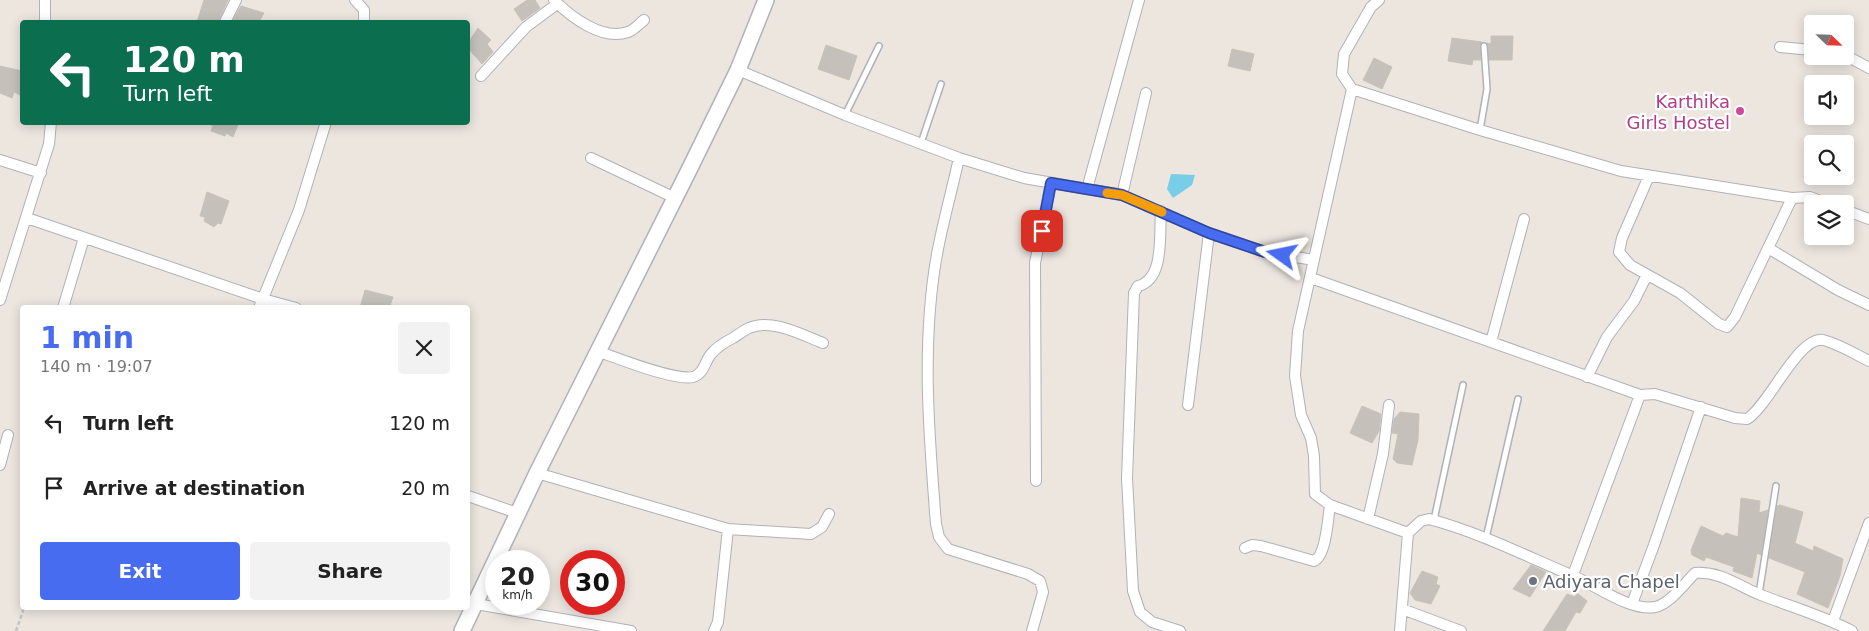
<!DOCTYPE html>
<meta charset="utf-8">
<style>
body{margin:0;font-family:"DejaVu Sans",sans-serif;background:#f2f2f2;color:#222;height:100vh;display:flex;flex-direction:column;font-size:19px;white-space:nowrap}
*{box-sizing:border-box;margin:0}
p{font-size:16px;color:#767676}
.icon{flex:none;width:28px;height:28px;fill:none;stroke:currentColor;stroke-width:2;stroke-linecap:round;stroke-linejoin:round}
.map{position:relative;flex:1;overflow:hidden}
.details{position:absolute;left:20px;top:305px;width:450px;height:305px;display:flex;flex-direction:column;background:#fff;border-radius:5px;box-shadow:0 2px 12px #0003}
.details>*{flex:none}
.banner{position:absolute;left:20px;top:20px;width:450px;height:105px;border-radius:5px;box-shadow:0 2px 12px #0003;background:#0b6e4f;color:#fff;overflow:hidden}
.needle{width:32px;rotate:113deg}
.buttons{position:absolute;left:1804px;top:15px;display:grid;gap:10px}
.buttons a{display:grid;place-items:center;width:50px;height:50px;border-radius:5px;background:#fff;box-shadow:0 2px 12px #0003;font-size:25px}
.speed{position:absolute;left:485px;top:550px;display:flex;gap:10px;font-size:25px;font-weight:700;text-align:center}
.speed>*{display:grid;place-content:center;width:65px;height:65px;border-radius:50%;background:#fff;box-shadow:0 2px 12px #0003;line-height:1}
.speed small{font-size:12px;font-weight:400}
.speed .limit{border:8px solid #d22;background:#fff;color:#111}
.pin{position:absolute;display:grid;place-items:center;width:42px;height:42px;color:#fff;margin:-21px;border-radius:10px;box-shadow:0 2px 8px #0006}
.me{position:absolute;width:55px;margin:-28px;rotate:282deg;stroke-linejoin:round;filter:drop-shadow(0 0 4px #0008)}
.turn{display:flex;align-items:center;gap:18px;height:105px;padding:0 20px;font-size:22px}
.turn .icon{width:65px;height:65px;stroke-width:2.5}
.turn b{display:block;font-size:35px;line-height:42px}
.round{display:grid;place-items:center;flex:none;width:52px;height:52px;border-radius:5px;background:#f2f2f2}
.head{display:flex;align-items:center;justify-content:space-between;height:85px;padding:0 20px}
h1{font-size:30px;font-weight:600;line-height:38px;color:#486cf0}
.primary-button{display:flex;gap:10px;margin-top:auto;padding:10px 20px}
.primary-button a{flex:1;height:58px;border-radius:5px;background:#486cf0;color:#fff;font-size:20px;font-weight:600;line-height:58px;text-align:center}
.primary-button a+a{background:#f2f2f2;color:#222}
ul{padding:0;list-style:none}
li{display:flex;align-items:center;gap:15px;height:65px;padding:0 20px}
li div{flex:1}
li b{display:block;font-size:19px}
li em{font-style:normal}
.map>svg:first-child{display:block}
</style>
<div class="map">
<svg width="1869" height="631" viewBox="0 0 1869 631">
<rect width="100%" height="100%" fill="#ece6df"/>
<path fill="#78cde8" d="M1171,174L1195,175L1192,185L1173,198L1167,189Z"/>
<path fill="#c5c1ba" stroke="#c8c2b8" d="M204,0H228L218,22H197Z
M527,0H535L540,8L522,21L514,9Z
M241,6L264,13L259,22H232Z
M478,28L491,40L487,44L493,52L482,64L468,48V43Z
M1491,36H1513L1512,60H1489L1487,43L1491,44Z
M1452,38L1482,42L1480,46L1481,60H1473L1472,65L1448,61Z
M826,45L857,56L849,80L818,69Z
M1232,49L1254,54L1250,71L1228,66Z
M1374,58L1392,67L1382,89L1363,80Z
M0,66L22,71V96L14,92L12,98L0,93Z
M206,122H239L233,137L226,133L225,136L211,131L213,126Z
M207,192L229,201L221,224L218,223L214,227L204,221L205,217L200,216Z
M365,290L393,297L389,308H360Z
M1362,406L1381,414L1379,431L1372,443L1350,433Z
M1400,412L1419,414L1418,440L1412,465L1397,463L1393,459L1398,434L1392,433L1394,419Z
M1741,498L1760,501L1759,513L1768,510L1761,555L1757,553L1752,578L1733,571L1734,567L1706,557L1704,561L1692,555L1691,550L1701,526L1723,536L1726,533L1738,537Z
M1780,505L1803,512L1795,543L1813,551L1814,546L1843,559L1840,576L1828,608L1797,594L1805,572L1769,558L1777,506Z
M1531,565L1546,572L1530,597L1513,589Z
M1422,571L1438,577L1436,584L1440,586L1431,604L1415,600L1410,593Z
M1577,593L1587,601L1580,613L1576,612L1565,631H1543L1567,594L1575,597Z"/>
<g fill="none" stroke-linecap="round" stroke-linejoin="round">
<g stroke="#afb1bb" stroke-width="8">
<path id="lane" d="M845,115L879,46
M1480,130L1487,89L1484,46
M921,143L941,84
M1434,520L1463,385
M1486,538L1518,399
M1759,594L1776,486"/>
</g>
<g stroke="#afb1bb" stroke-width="12">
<path id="street" d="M45,0V22
M355,0L364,10V22
M554,0C571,17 602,41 628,32C634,30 639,24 644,20
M1379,0L1371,7L1344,54L1342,74L1352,89L1298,331L1295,376L1301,415L1311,438L1314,456L1315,494L1330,505L1408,533
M225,22L236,0
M1780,47L1812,50
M1845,55L1869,68
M738,70L845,115L959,158L1024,178L1122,195L1209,233L1265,252L1314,260
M481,76L526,27L557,4
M1352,89L1480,130L1621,171L1792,198L1810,197L1828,204
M591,158L675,198
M959,158C952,190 943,222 937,254C921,343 929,435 936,524L939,537L948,549L1028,574L1040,581L1043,592L1032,631
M0,160L41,173
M1649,176L1622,238L1619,252L1630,265L1680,293L1719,324L1727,327L1735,317L1792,198
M1087,189L1139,0
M1122,195L1146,93
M1845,210L1869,219
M1161,211C1159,235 1165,279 1138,286L1134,293L1127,478L1133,591L1140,612L1152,622L1180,631
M27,218L263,299L296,308
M1768,248L1838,290L1869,305
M1311,278L1640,395
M0,300L49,144L51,122
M63,308L84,238
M259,308L299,210L326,122
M1491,342L1524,219
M597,351C617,358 674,381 693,377C704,374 705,361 711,354C717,347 725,342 733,338C738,335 744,330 749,328C772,318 802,335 823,343
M1587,377L1607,337L1634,301L1647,275
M1188,405L1209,233
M0,465L8,435
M537,473L728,529
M1036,481L1035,263L1051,183
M468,496L517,513
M1368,519L1383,454L1389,405
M1245,548L1252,545L1261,546L1314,561C1326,556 1328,519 1330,505
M1573,575L1640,395L1655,394L1735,418L1747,419C1768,407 1799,335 1823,340C1839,344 1855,354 1869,361
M476,604L631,631
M1632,604L1654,545L1701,407
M1402,609L1461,631
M1833,621L1869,523
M714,631L718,622L728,529L811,534L822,527L829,514
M1400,631L1408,533L1421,521L1429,519C1478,532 1524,555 1571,575C1594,584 1630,612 1655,607C1670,604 1685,583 1695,573C1721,571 1738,586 1761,595C1792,607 1823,616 1852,631"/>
</g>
<g stroke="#afb1bb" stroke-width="18">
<path id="secondary" d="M462,631L537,473L689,170L738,70L766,0"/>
</g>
<path stroke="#c4c4c4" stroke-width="2.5" stroke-dasharray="4 2.5" stroke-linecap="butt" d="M16,631L24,608"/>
<use href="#lane" stroke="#fff" stroke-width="5"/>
<use href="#street" stroke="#fff" stroke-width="10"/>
<use href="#secondary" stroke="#fff" stroke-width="15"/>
</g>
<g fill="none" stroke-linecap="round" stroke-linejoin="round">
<g stroke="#2f469c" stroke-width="12">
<path id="route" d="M1042,231L1051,183L1122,195L1209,233L1265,252L1282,255"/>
</g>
<use href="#route" stroke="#486cf0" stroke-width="9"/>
<path stroke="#f59e0b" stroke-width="9" d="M1107,193L1122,195L1162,212"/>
</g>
<circle fill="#d1479c" stroke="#fff" stroke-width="2" cx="1740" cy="111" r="5"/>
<circle fill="#6b7280" stroke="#fff" stroke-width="2" cx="1533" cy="581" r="5"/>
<g text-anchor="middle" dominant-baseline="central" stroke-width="4.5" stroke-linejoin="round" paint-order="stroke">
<g font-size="18" fill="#b23c85" stroke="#fff" text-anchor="end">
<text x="1730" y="101">Karthika<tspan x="1730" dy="21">Girls Hostel</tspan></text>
</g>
<g font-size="18" fill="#5b616d" stroke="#fff" text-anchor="start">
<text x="1543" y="581">Adiyara Chapel</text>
</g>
</g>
</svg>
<div class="buttons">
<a><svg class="needle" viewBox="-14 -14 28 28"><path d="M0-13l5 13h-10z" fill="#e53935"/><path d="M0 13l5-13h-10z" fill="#767676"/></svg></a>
<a><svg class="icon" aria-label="sound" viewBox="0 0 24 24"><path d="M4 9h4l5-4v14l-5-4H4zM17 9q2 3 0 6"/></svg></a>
<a><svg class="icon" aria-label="search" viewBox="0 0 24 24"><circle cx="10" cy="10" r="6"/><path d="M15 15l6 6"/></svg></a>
<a><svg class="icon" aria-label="layers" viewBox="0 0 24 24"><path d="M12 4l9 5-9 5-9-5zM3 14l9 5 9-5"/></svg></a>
</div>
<div class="speed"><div>20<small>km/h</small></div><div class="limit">30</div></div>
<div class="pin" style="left:1042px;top:231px;background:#d93025"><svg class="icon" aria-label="arrive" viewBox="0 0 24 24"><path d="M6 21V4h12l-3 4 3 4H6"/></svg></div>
<svg class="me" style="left:1282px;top:255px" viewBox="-20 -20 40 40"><path d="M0-17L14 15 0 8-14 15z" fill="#486cf0" stroke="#fff" stroke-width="4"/></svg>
<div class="banner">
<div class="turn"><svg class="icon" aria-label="left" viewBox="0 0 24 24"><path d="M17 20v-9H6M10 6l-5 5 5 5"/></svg><div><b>120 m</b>Turn left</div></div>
</div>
<section class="details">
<div class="head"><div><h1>1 min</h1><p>140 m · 19:07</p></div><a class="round"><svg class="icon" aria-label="close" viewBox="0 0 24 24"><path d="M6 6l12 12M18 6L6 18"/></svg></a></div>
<ul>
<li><svg class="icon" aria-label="left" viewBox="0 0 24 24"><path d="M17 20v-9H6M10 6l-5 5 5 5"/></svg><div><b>Turn left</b></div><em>120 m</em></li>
<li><svg class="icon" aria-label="arrive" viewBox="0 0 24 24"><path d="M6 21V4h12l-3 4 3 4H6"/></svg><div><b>Arrive at destination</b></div><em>20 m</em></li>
</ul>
<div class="primary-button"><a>Exit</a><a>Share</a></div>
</section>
</div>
